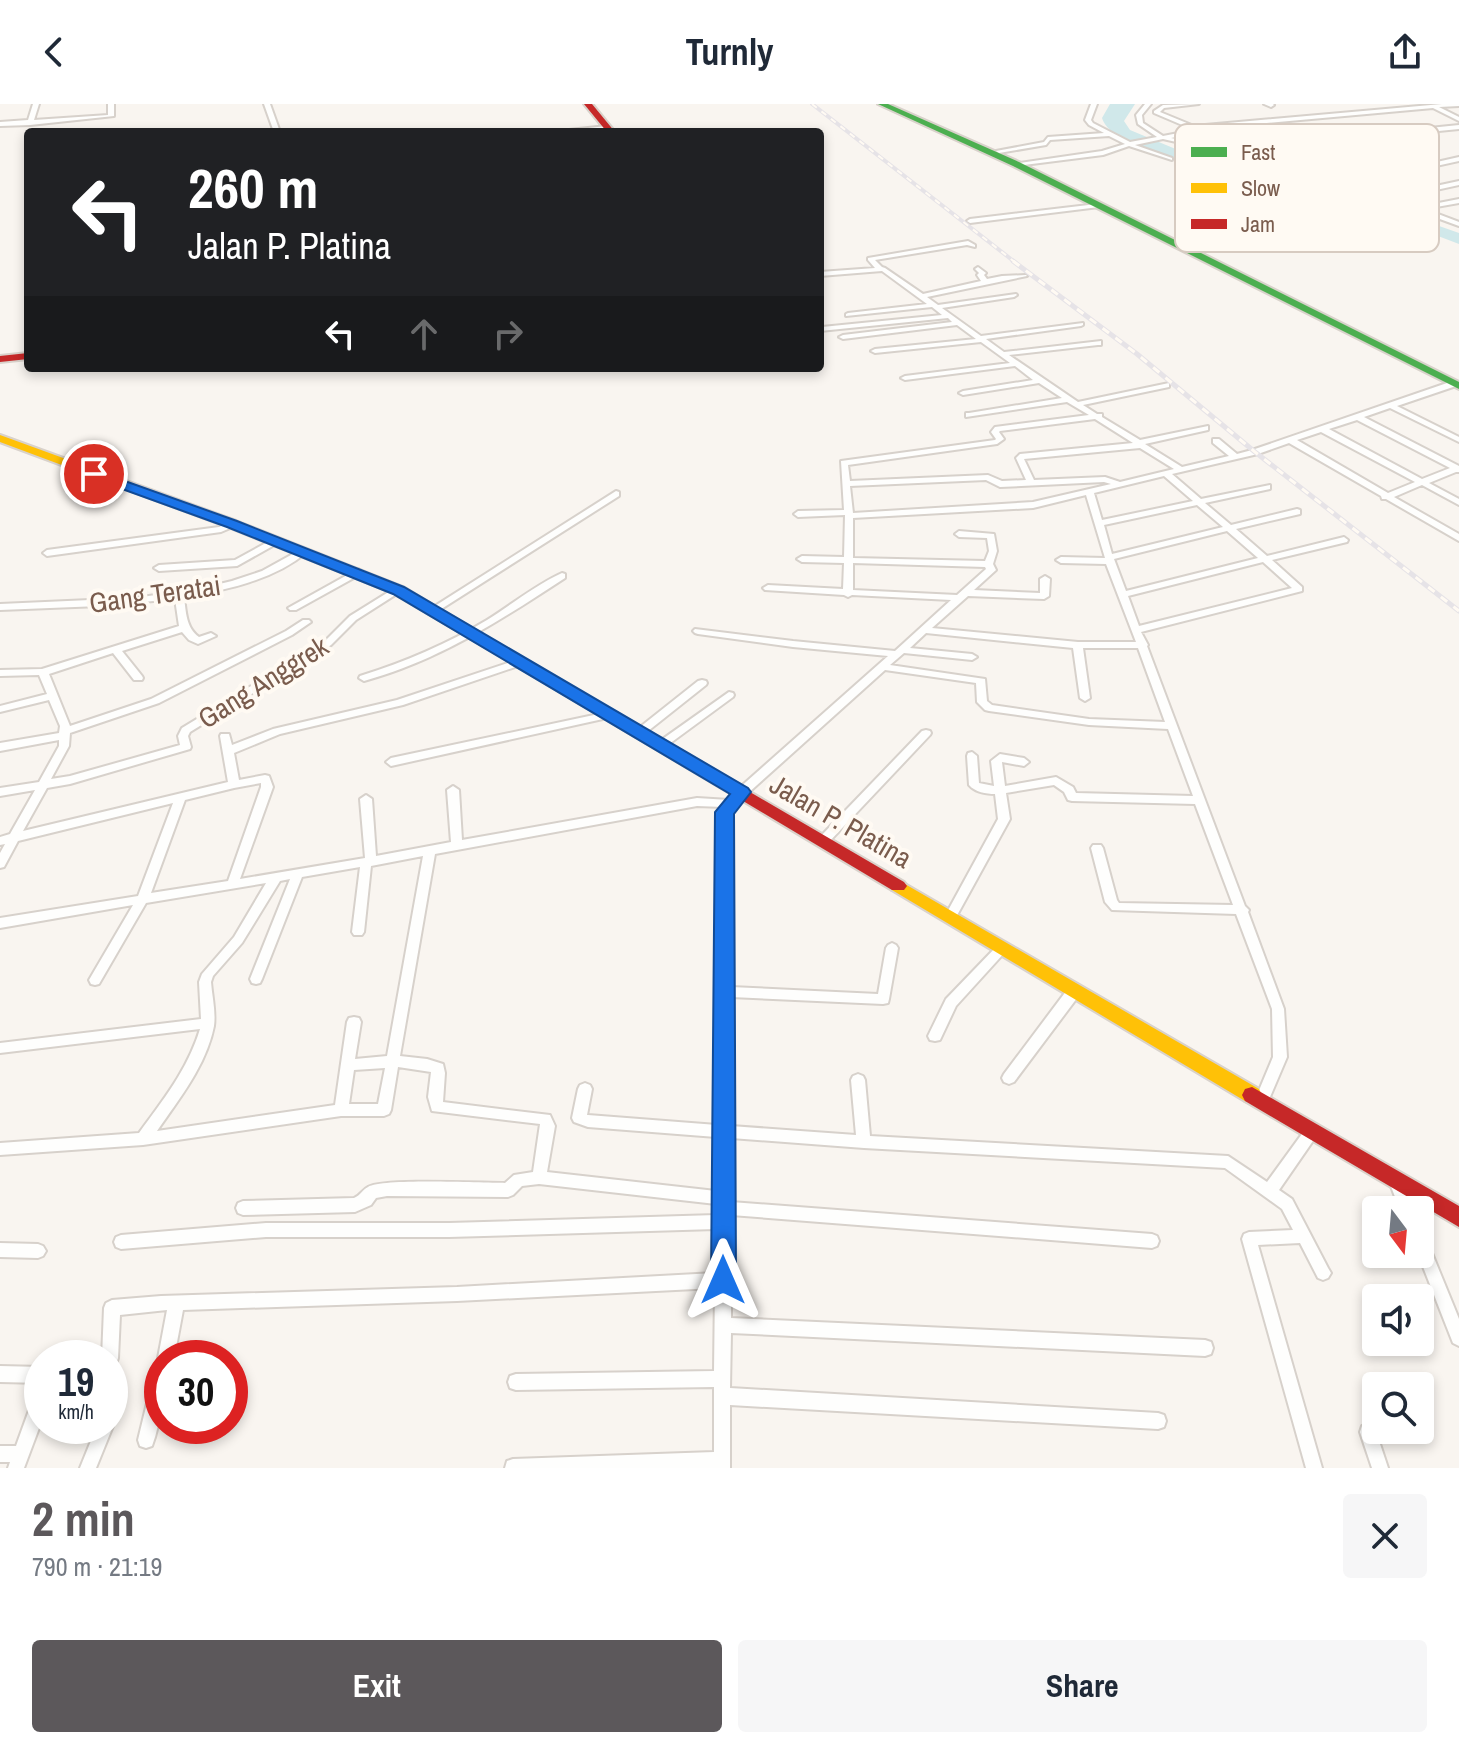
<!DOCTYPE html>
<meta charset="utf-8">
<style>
body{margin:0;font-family:"Archivo Narrow",sans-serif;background:#f6f6f7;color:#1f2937;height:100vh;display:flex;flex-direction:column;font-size:30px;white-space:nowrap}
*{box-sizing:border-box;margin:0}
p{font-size:26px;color:#747a83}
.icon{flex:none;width:44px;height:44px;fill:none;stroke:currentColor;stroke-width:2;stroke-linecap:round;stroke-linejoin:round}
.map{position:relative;height:1364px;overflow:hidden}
.panel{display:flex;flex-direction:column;background:#fff;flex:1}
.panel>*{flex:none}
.top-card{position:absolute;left:24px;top:24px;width:800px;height:244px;border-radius:8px;box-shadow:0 4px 12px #0003;background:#202124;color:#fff;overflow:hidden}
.needle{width:52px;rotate:164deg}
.tools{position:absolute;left:1362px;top:1092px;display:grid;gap:16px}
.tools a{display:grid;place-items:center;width:72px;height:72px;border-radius:8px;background:#fff;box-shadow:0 4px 12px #0003;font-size:40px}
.speed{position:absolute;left:24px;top:1236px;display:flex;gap:16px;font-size:40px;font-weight:700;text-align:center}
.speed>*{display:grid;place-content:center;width:104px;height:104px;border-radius:50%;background:#fff;box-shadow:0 4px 12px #0003;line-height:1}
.speed small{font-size:20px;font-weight:400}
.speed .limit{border:12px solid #d22;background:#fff;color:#111}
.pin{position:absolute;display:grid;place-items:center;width:68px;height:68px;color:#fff;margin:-34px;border:4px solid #fff;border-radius:50%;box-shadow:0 2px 8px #0007}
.me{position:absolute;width:88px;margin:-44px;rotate:0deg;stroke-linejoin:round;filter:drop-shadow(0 0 6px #0008)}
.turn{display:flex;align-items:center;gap:28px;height:168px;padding:0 32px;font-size:36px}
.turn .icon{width:104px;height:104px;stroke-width:2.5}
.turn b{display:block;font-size:56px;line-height:68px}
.lanes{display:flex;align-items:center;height:76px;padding:0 32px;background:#0003;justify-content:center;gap:40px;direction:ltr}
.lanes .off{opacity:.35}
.round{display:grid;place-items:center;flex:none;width:84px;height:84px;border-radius:8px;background:#f6f6f7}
.overview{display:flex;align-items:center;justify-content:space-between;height:136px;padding:0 32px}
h1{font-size:48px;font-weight:700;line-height:60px;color:#5c585b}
.primary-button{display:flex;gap:16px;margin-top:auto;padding:16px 32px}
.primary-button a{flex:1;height:92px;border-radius:8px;background:#5c585b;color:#fff;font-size:32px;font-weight:700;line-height:92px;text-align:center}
.primary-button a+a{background:#f6f6f7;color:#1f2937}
header{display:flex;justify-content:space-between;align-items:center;height:104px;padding:0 32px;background:#fff;font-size:36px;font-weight:700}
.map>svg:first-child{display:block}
</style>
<header><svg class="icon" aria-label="back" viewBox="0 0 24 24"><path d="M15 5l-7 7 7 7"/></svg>Turnly<svg class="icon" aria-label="share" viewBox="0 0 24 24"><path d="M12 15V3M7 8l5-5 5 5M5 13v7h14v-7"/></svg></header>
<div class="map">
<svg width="1459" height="1364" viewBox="0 0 1459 1364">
<rect width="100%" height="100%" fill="#f9f5f0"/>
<path fill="#d0e8ea" d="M1110,0H1135L1124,17L1130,26L1178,46L1297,72L1459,129V140C1403,119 1348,95 1290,78C1253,68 1114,53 1102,14Z"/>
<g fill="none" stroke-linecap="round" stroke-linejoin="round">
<g stroke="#d7d1cb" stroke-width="4">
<path id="street" d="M33,0H39L34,16L108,11V0H114V12L30,21L0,22V18L28,16Z
M264,0H270L280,28H274Z
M1091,0H1097L1091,16L1093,19L1130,38L1157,33L1138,20L1136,11L1145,0H1151L1142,11L1143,19L1163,32L1194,26L1154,9V7L1163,1L1199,0L1164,4L1160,8L1194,22L1442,0H1459V2L1439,3L1459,13V17L1433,4L1201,25L1219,31L1289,27L1311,36L1459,21V25L1378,33L1399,50H1415L1413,53L1398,54L1389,49L1287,60L1321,68L1348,78L1459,53V57L1354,80L1389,92L1459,77V81L1395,95L1418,103L1459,95V99L1425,105L1459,118V122L1317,70L1163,35L1135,41L1172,54V56L1129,42L1103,51L1016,62L1013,60L1102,47L1125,40L1109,32L1050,36L1046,41L999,49L996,47L1044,38L1048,33L1104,29L1089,21L1085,16ZM1200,28L1219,35L1288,31L1310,40L1372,33L1386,46L1280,58L1171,34Z
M1264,0H1273L1274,1L1271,3Z
M607,22L609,25L566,28L569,26Z
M1097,100L1099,101V103L970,119L967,117L970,115Z
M968,137L975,141V143L967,141L875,156L882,163L885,164L923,190L981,177L977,171L979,169L975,165L978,163L986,169L984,171L987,175L1002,172L1026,171L1027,172L927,193L938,201L1016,190L1017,191L1014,193L942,204L981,232L1083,219V221L1081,222L986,235L1004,248L1101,237V241H1098L1009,251L1078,298L1169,279V283L1083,301L1097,310H1102V313L1140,336L1208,322V326L1145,340L1182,363L1229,352L1213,339V335H1219L1237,350L1252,346L1450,278H1456V282L1397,302L1459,333V338L1390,304L1364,313L1459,362V368H1456L1429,379L1459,395V401L1422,381L1394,393L1459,430V437L1386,395H1382L1381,392L1289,339L1258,350L1172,370L1201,395L1270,381V385L1205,399L1231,421L1297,405L1300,406V410L1236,425L1267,452L1344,433L1348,436L1347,438L1272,456L1302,483V487L1141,528L1148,541L1147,542L1245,802L1249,806L1248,808L1284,905L1287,953L1267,1000L1262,1002L1257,1000L1255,996L1273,953L1272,905L1236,810L1112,806L1105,798L1091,744L1093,741H1101L1103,744L1117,796L1119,799L1233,801L1195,700L1072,697L1068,696L1064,688L1054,681L1006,689L1010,715L955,815H947L945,812L998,715L995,690C986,690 975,688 969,681L967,652L968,649L972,648L977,652L979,679L994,682L991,657L1000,650L1024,654L1029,658L1024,662L1002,658L1005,682L1056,673L1073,683L1076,689L1193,692L1168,625L1089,621L989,607L985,606L977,598L976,579L885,566L746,691L731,709V883L878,890L886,844L888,841L892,839L896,841L898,844L889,895L888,899L883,900L731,893V1022L856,1031L851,976L853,972L858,970L863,972L865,976L870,1032L1228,1052L1267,1078L1307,1023L1312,1021L1317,1023L1319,1027L1317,1031L1279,1086L1292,1095L1328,1164L1331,1169L1328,1174L1323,1176L1318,1174L1300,1139L1258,1141L1322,1364H1306L1242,1135L1244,1130L1249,1128L1293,1126L1282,1105L1225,1064L864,1044L731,1034V1098L1152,1130L1157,1132L1159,1137L1157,1142L1152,1144L731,1111V1214L1205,1236L1211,1238L1213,1244L1211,1250L1205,1252L731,1229L730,1284L1158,1309L1164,1311L1166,1317L1164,1323L1158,1325L730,1301V1364H505L507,1357L513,1355L714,1348V1283L516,1286L510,1284L508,1278L510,1272L516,1270L714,1267L715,1184L457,1197L183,1206L174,1254H162V1260L158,1254L167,1206L120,1211L118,1254L116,1260L110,1262V1254H102L104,1204L106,1199L112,1196L161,1192L457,1183L715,1169L716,1125L449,1133H266L121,1145L116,1143L114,1138L116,1133L121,1131L266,1119H449L716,1111V1100L539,1080L522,1082L513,1091L508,1093L387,1092L376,1094L371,1101L355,1108L243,1111L238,1109L236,1104L238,1099L243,1097L354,1094C361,1091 362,1086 368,1083C383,1074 482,1079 505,1079L514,1071L533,1068L540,1020L432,1007L428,993L431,968L398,963L391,1006L389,1010L384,1012H341L143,1041L0,1051V1039L139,1029C163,996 188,965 200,925L0,949V939L201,915L199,878L202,870L234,833L266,779L146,799L99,880L95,881L91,880L89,876L133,801L0,824V814L138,792L173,699L18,737L4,763L0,764V749L5,740L0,741V733L10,730L35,686L0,692V684L39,678L59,642V636L0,647V639L59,629L60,622L49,596L0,608V602L47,590L39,571L0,572V566L42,565L179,522L175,495L100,502L0,506V500L135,494L203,484L232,477L262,467L300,446L303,445L307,448C274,476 226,486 184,493C186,508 186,524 199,533L211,529L216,532L198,540L189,536L182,528L122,547L142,572L143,574L142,576H134L113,549L49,570L70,622L151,595L286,527L303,516H309L311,518L292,531L159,599L70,629L69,642L51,675L70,672L180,641L178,632L182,624L325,537L350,512L395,484H401L403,486L356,516L331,541L190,628L188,632L191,643L190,645L70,680L47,684L23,727L228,678L220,632L221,630H229L232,641L273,625L397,596L517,556L522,559L521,561L403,601L280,630L234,649L239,676L265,671L269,672L273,683L240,775L365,754L360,695L366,691L372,695L376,752L451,738L447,686L453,682L459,686L462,736L697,694L729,696L738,685L888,552L793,543L698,530L695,529L693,527L695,525L793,537L895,547L951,496L852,491L848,493L844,491L765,486L763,484L768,481L843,485L844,459L802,458L797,455L802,452L844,453L845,411L798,413L794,410L798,407L844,406L841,357L995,336L996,335L991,328L995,323L1089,311L1067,298L966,313V309H969L1062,294L1039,279L963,291L959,289L963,287L1033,276L1015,262L905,276L901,274L905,272L1010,259L981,238L875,249L871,247L875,245L976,235L957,221L843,235L839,233L843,231L952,218L948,214L820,227V223H822L942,211L932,203L846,212V210L848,209L927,200L882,167L820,172V168L875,164L868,156V154ZM1095,315L1133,339L1020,350L1016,354L1026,376L1002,377L988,371L850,377L848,361L997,340L1004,335L999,328L1000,327ZM1357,316L1450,364L1422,375L1329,325ZM1321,328L1415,378L1388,389L1297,336ZM1140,344L1174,365L1120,378L1105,373L1034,376L1024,355ZM1164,372L1193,397L1102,416L1094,389ZM986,376L1000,383L1104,378L1111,380L1033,398L853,409L850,382ZM1086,391L1105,454L1061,453L1056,456L1061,459L1106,460L1136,538H1078L932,524L968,492L1044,495L1049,492L1050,475L1045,472L1040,475V489L974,486L996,466L993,460L997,447L994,430L959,427L955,430L959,433L987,434L989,447L985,457L853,454V414L1033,404ZM1197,401L1223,423L1112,450L1104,421ZM1227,427L1258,454L1126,487L1114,455ZM1263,458L1292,484L1139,522L1128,492ZM853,459L985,463L986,465L957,491L853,486ZM926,529L1073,544L1080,594L1085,597L1090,594L1083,544H1138L1165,618L1089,615L992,601L987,597L985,575L890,561L904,549L972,556L977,553L972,550L910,544ZM261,679V683L228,777L151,789L185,696L234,684ZM697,702L723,703L719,708L717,1021L588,1011H587L592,985L590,981L585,979L580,981L578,985L572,1014L574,1018L588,1023L716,1033V1087L547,1068L555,1022L550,1011L443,998L445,969L443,960L427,955L400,952L435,750ZM423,752L387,952L355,955L361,918L359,914L354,913L349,914L347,918L335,1001L157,1027C179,995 206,962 214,922C216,908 212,892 211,878L213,872L242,839L280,777L290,775L250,875L252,879L256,880L260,879L262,875L302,773L360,763L352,828L354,831H362L364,828L371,762ZM385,964L378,1000H349L354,966Z
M616,387L619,388V392L435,509H429L427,507Z
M232,417L235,418V422L221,428L47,452L43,449L47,446L219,423Z
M275,434L278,435V439L237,462L159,467L154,464L159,461L235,456Z
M358,465L363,468L361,470L296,506H290L288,504Z
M562,469L565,470V474C501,516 438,557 364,577L359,574L360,572C405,558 447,540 487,516C511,501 537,480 562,469Z
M702,576L706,577L707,579L706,581L643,631H635L634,629L635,627L698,577Z
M729,588L733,589L734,591L733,593L665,643H657L656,641L657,639Z
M608,608L612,609L613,611L612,613L391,662L386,658L391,654Z
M926,626L930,627L931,629L930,631L828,739H820L818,736L820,733L922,627Z
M1002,839L1006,841L1008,844L1006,847L956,902L940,936L935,937L930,936L928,932L946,895L998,841Z
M1075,881L1080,882L1081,886L1080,890L1014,978L1009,980L1004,978L1002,974L1004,970L1070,882Z
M1396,1071L1401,1072L1414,1106H1400L1389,1077L1391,1072Z
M1420,1130L1425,1132L1459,1215V1242L1453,1239L1418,1150H1420Z
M0,1139L38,1140L43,1142L46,1147L43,1152L38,1154L0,1153Z
M0,1262L42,1263V1279L0,1278Z
M162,1262C162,1289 162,1316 152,1342L146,1344L140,1342L138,1336L154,1270L156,1264Z
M42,1285V1316L24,1364H8L10,1358H0V1342H16L36,1287Z
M110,1316L113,1322L96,1364H80L97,1322H110Z
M1368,1320L1374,1322L1388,1364H1372L1360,1328L1362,1322Z"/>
</g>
<g stroke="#d9d2cb" stroke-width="4">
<path id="fast" d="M878,0H888L1019,58L1459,278V285L1013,62Z"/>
</g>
<g stroke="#d9d2cb" stroke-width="4">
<path id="slow" d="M0,331L236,417L403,483L504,544L502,547H492L393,489L228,423L0,338Z
M898,776L1259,985L1262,991L1259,997L1252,999L1245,997L892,786L889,782L892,778Z"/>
</g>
<g stroke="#d9d2cb" stroke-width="4">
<path id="jam" d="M584,0H592L615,28H607Z
M28,249V255L0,258V252Z
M497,540L904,778L907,782L904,786H892L492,547L490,544L492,541Z
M1252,983L1459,1102V1123L1245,997L1242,991L1245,985Z"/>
</g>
<use href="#street" fill="#fefefd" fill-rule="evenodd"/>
<use href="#fast" fill="#4caf50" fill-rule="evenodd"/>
<use href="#slow" fill="#ffc107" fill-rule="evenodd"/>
<use href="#jam" fill="#c62828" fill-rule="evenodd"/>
<g stroke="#e6e3e7" stroke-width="4">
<path id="rail-far1" d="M812,0L1016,159"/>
</g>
<g stroke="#e6e3e7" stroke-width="5">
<path id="rail" d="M1013,157L1137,250L1255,348L1459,507"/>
</g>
<use href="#rail-far1" stroke="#fffaf3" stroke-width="2" stroke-dasharray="6" stroke-linecap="butt"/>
<use href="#rail" stroke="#fffaf3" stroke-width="3" stroke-dasharray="8" stroke-linecap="butt"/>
</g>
<path fill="#1a73e8" stroke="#114b97" stroke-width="2" d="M94,366L237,417L404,483L748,684L751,688L734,710L736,1176L732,1185L723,1188L714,1185L711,1176L715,708L730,690L393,490L227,423L89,373V367Z"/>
<g text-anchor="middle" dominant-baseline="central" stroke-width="8" stroke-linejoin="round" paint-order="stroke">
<g font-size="28" fill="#7a5c4d" stroke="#fffaf3">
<text transform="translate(155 490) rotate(-8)">Gang Teratai</text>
<text transform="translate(263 578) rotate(-32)">Gang Anggrek</text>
<text transform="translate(841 717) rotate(30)">Jalan P. Platina</text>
</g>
</g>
<rect x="1175" y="20" width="264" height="128" rx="12" fill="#fffaf3" stroke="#d7cbc1" stroke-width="2"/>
<rect x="1191" y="43" width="36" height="10" fill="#4caf50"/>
<rect x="1191" y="79" width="36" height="10" fill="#ffc107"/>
<rect x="1191" y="115" width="36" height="10" fill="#c62828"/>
<g font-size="22" fill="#7a5c4d">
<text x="1241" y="56">Fast</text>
<text x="1241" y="92">Slow</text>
<text x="1241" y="128">Jam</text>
</g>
</svg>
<div class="tools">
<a><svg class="needle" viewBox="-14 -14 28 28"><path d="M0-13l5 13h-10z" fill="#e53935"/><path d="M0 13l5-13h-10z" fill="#747a83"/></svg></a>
<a><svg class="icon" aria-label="sound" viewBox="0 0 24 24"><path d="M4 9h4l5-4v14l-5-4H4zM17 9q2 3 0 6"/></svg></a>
<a><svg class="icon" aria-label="search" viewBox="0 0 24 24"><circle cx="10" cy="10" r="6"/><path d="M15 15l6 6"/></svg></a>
</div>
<div class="speed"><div>19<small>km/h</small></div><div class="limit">30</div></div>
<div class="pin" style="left:94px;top:370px;background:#d93025"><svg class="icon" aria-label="arrive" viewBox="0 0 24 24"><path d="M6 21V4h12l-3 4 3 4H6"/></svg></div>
<svg class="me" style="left:723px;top:1176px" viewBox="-20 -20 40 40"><path d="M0-17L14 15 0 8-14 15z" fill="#1a73e8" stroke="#fff" stroke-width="4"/></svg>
<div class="top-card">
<div class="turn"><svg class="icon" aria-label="left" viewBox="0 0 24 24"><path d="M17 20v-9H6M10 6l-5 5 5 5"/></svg><div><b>260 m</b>Jalan P. Platina</div></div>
<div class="lanes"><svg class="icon" aria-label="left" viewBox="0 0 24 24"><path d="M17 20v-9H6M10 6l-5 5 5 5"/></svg><svg class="icon off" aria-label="ahead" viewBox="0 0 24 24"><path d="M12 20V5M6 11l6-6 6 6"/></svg><svg class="icon off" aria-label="right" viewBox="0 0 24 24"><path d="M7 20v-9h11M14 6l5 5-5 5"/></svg></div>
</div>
</div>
<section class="panel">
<div class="overview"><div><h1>2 min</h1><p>790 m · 21:19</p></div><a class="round"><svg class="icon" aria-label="close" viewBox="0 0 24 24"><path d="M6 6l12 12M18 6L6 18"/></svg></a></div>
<div class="primary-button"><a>Exit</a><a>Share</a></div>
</section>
